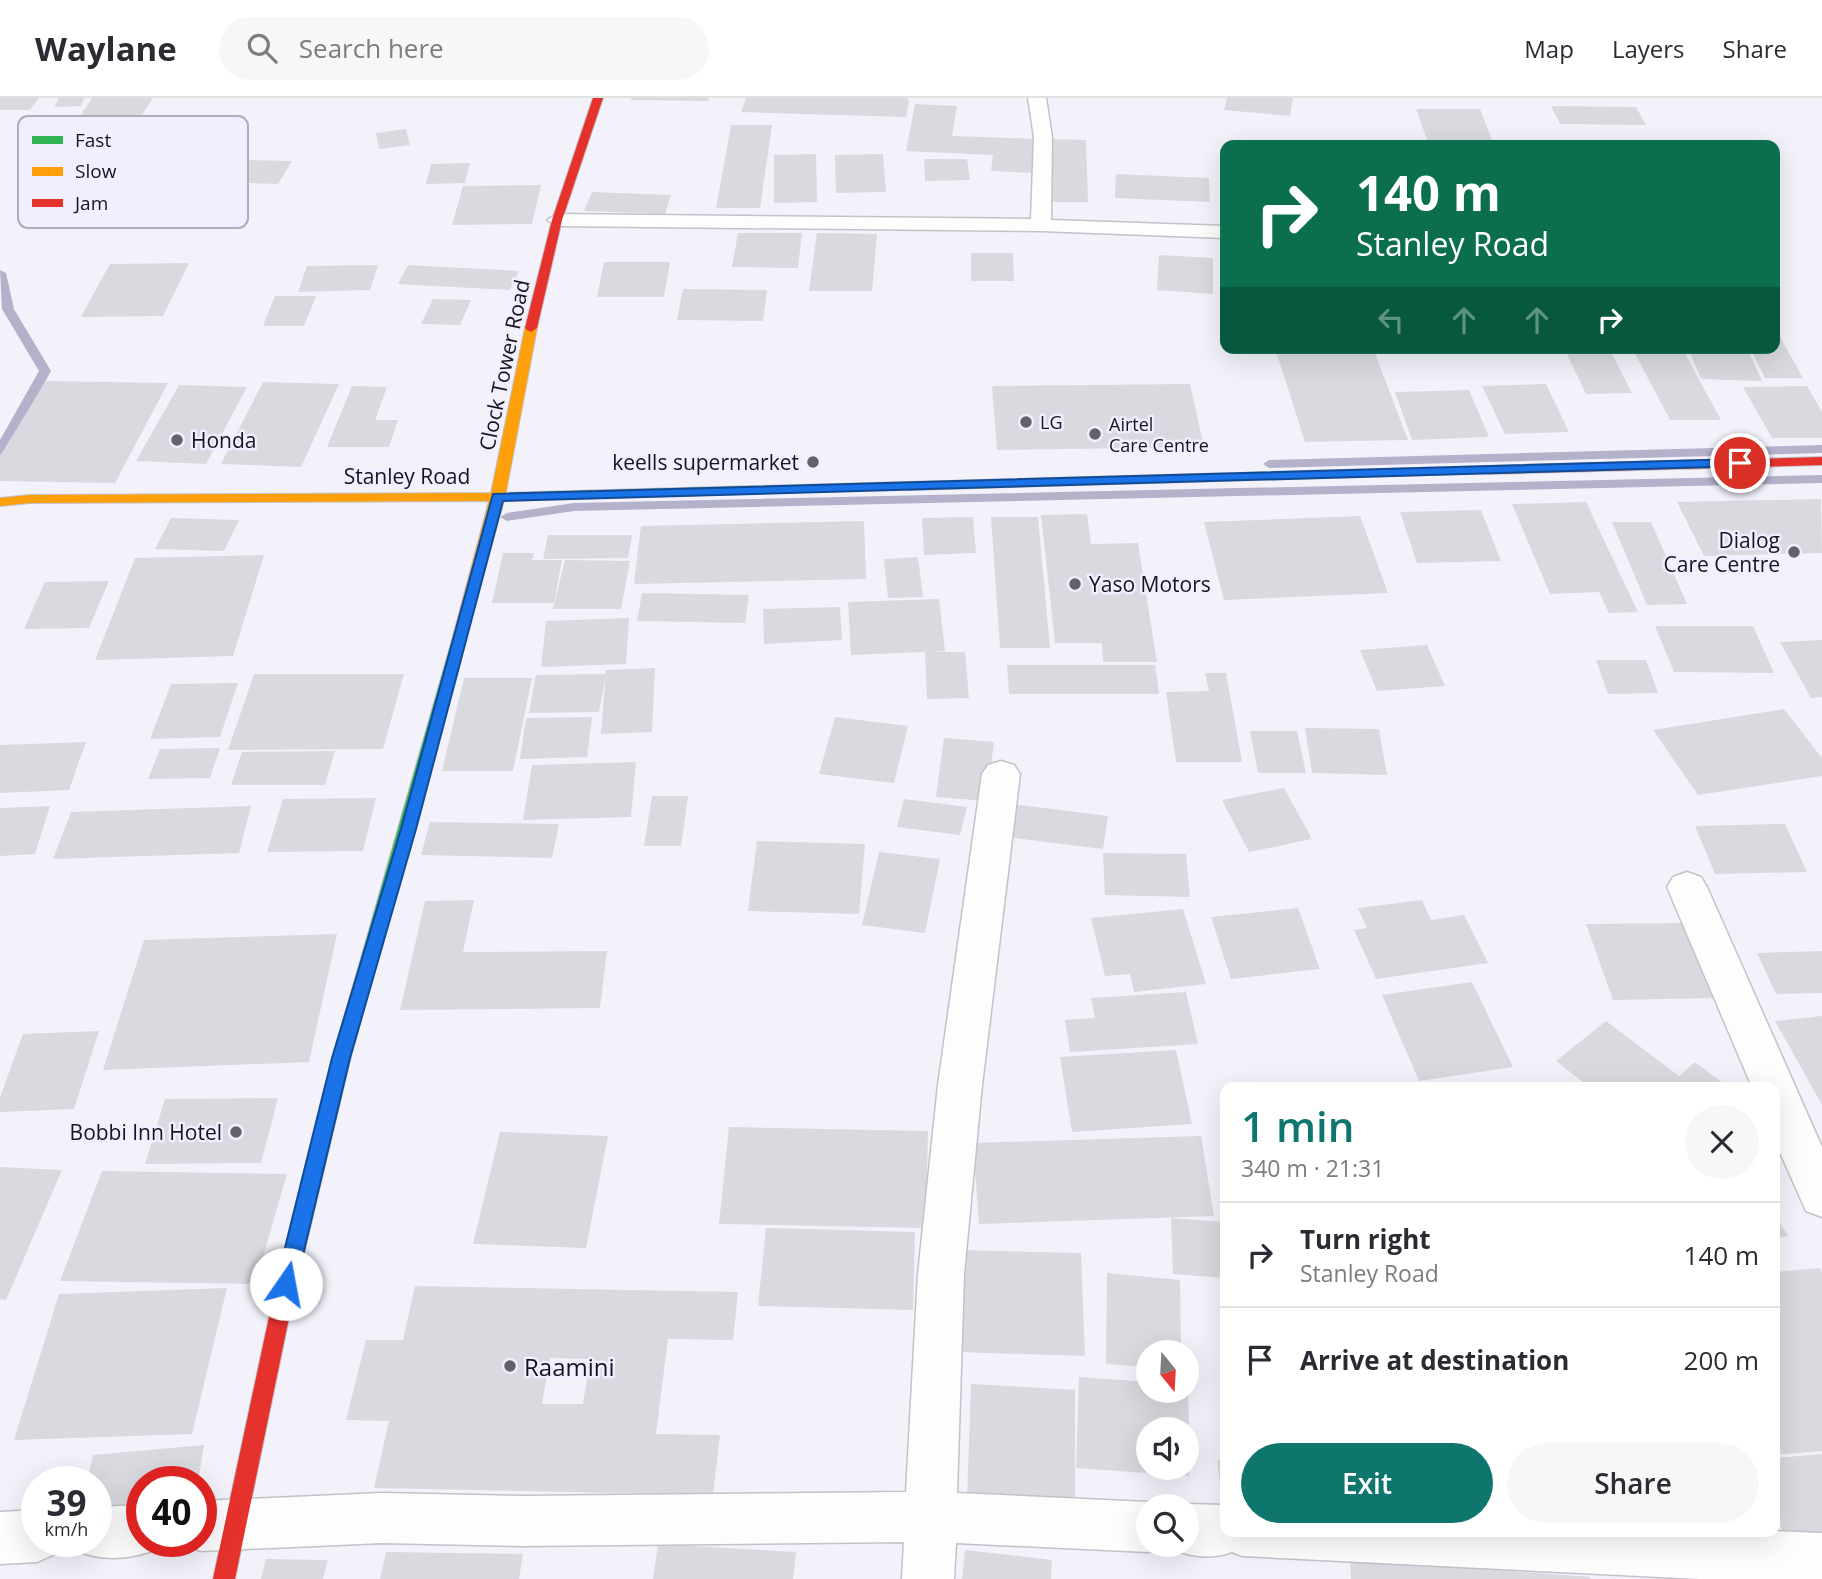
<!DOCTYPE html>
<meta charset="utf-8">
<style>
body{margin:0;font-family:"Open Sans",sans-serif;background:#f7f7f7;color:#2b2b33;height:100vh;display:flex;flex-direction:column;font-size:26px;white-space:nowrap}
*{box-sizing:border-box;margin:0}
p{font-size:23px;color:#7c7c81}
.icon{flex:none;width:38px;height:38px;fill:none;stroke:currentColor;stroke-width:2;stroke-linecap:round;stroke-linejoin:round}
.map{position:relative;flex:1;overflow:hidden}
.drawer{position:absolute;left:1220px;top:984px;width:560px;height:455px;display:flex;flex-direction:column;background:#fff;border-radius:14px;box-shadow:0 7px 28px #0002}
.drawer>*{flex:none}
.banner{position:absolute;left:1220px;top:42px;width:560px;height:214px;border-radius:14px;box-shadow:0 7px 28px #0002;background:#0b6e4f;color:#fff;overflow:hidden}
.needle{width:46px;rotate:162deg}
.tools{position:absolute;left:1136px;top:1242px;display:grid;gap:14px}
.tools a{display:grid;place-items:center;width:63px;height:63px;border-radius:50%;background:#fff;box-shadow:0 7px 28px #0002;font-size:35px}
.speed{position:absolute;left:21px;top:1368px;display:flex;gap:14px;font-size:35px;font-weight:700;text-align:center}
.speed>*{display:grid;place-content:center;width:91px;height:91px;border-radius:50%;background:#fff;box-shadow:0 7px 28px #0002;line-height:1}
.speed small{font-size:18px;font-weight:400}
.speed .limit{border:10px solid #d22;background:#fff;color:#111}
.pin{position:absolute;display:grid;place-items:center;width:60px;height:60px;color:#fff;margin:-30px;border:4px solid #fff;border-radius:50%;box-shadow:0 2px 7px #0007}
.me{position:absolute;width:77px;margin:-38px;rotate:12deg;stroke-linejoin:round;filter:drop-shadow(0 0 5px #0008)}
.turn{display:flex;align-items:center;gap:24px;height:147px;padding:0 21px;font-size:32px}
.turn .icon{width:91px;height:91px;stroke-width:2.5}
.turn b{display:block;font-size:49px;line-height:60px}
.lanes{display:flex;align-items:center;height:66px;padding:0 21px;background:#0003;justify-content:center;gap:35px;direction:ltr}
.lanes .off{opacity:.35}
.round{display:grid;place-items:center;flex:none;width:74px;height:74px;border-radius:37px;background:#f7f7f7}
.headline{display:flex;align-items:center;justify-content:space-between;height:119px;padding:0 21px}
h1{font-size:42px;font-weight:600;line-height:52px;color:#0f766e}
.cta{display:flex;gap:14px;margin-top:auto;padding:14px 21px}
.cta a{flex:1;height:80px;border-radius:42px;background:#0f766e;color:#fff;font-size:28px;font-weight:600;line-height:80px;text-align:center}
.cta a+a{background:#f7f7f7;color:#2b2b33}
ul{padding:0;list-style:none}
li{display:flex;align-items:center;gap:21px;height:105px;padding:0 21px;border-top:2px solid #e1e1e2}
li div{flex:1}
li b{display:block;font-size:26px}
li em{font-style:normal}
header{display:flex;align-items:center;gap:42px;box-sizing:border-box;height:98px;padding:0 35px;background:#fff;border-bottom:2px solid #e1e1e2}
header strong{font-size:33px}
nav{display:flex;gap:38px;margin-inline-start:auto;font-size:24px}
.search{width:490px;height:63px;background:#f7f7f7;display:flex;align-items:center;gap:18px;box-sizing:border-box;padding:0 24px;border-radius:38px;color:#7c7c81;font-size:26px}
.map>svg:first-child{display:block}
</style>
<header>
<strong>Waylane</strong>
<div class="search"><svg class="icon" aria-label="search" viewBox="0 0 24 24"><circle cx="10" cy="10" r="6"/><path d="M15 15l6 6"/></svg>Search here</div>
<nav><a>Map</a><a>Layers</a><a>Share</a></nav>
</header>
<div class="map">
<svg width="1822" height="1481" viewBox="0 0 1822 1481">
<rect width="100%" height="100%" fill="#f3f2fb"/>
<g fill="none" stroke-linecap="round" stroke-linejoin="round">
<path fill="#b4b1cb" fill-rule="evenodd" d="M0,172L6,175L14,211L51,273L6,353L0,357V342L39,273L2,211Z
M1822,347V355L1269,370L1263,366L1269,362Z
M1822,377V385L574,413L507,423L500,419L507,415L574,405Z"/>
</g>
<path fill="#d9d9e0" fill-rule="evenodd" d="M0,0H39L30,12H0Z
M59,0H84L81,8L54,9Z
M92,0H153L140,20H79Z
M631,0H709L708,3L631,2Z
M746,0H907L909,3L906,19L741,14Z
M1227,0H1293L1290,18L1224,12Z
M915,6L957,8L952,38L1038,41L1035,75L991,73L993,57L906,53Z
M1551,8L1636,9L1646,27L1560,26Z
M1416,11H1480L1494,47H1429Z
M731,27H772L760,110H716Z
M406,31L410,47L379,51L376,35Z
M1050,41L1086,42L1088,104H1050Z
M816,56L817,104L774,105V57Z
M883,56L886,94L836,95L835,57Z
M203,61L292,63L278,86L188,83Z
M924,61H967L970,82L925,83Z
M470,65L465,85L426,86L431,66Z
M1116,76L1209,80L1210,104L1115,100Z
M541,87L532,126L452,127L463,88Z
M592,94L671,97L665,116L584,113Z
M738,135H802L798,170L732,169Z
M817,135L877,136L872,193H809Z
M971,155H1013L1014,183H971Z
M1159,157L1213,160V196L1157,192Z
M604,164H670L664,199H597Z
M189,165L163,218L81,219L110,166Z
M378,167L370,192L298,194L307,168Z
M408,167L519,173L510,192L398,186Z
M683,191L767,192L763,223L677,222Z
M275,198H316L304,228H263Z
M433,201L471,202L460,227L421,226Z
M1774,228L1803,280H1765L1750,250H1774Z
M1275,250H1373L1408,342L1305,344Z
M1564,250H1609L1632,295L1586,296Z
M1632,250H1682L1721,322H1670Z
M1688,250H1747L1762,283L1701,281Z
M46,283L168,285L115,385L0,383V358Z
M263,284L339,286L301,369L221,366Z
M1190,286L1204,349L997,352L992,288Z
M1546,286L1569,334L1505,336L1482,288Z
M179,287L247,289L206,366L136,363Z
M352,288L387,289L375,322H398L389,349H327Z
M1807,288L1822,314V340H1772L1743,289Z
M1469,292L1489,339L1412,342L1395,294Z
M1821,401L1822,455L1704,458L1677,404Z
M1586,404L1638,514L1609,515L1599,494L1550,496L1512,406Z
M1481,412L1501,463L1417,465L1400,414Z
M1087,416L1091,446L1138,445L1157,564H1103L1102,545H1055L1041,417Z
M1360,418L1388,495L1224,502L1204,424Z
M973,419L976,455L924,457L922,420Z
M991,419H1038L1050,550H1000Z
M171,420L239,422L224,453L155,451Z
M864,423L866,481L634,486L641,428Z
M1612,424H1651L1687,506L1647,507Z
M548,437H632L628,460L543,461Z
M503,455H534L532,462H562L554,505H492Z
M264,457L233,558L95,562L135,460Z
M918,459L923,499L888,500L884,461Z
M565,462L630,463L621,511H553Z
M109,483L89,530L24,531L45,484Z
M642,495L749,497L745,525L637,523Z
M939,501L945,553L931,554H965L969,600L927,601L925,554L851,557L848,504Z
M840,509L842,542L764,546L763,511Z
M629,520L626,566L541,569L546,523Z
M1655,528H1753L1774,575L1674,574Z
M1822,542V599L1811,600L1780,544Z
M1427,547L1445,588L1377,593L1360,552Z
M1596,562H1646L1658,595L1608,596Z
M1007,567H1155L1159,596H1009Z
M655,570L652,634L601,636L606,572Z
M1205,575H1226L1242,664H1176L1166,594L1209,593Z
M254,576H404L383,651L228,652Z
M606,576L599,614L529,615L536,577Z
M464,580H532L513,673H442Z
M238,585L220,639L150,641L171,586Z
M1784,611L1822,660V678L1698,697L1653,632Z
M592,619L587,659L520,661L526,620Z
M835,619L908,628L894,685L819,676Z
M1305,630L1379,631L1387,677L1312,675Z
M1250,633H1297L1306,675H1258Z
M944,640L994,644L987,703L936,699Z
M86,644L69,692L0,695V647Z
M220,650L210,680L148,681L160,651Z
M335,653L325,687H231L242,654Z
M636,664L631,719L523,722L532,667Z
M1284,690L1312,741L1249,754L1222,702Z
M652,698H688L681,748H644Z
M376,700L363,753L267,754L283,701Z
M904,701L967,709L960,737L897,729Z
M1013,706L1108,718L1103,751L1007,739Z
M50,708L35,756L0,758V710Z
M251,708L239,755L53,761L71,714Z
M430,724L559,726L552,760L421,757Z
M1785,726L1807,774L1715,776L1695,728Z
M757,743L865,746L859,816L748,813Z
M879,754L940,761L925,835L862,827Z
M1103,755L1186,756L1190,799L1105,797Z
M474,802L463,854L607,853L600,910L400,912L425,803Z
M1422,802L1431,822L1464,817L1488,865L1376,881L1354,832L1367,830L1358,810Z
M1298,810L1320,871L1231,881L1211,819Z
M1183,811L1206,886L1134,894L1130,876L1105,878L1091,820Z
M1690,825L1719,900L1613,902L1586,826Z
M337,836L309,964L103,972L144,842Z
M1822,853V895L1776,896L1757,855Z
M1472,884L1513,969L1419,983L1382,897Z
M1186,894L1198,946L1070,954L1065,922L1095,920L1091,900Z
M1822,918V1007L1775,923Z
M1606,923L1679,978L1695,964L1728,989H1589L1556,963Z
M99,933L74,1011L0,1014V999L23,936Z
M1176,952L1192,1026L1072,1034L1060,959Z
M278,1000L261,1065L145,1066L165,1001Z
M729,1029L928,1033L926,1130L719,1126Z
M500,1034L608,1038L586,1150L473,1146Z
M1201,1038L1214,1118L979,1126L973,1045Z
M0,1069L62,1072L6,1202L0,1201Z
M102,1073L287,1076L255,1186L60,1183Z
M1774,1115L1788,1138L1774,1140Z
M1171,1120L1225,1124V1180L1173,1176Z
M766,1130L915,1134L913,1212L758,1208Z
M959,1152L1081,1155L1085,1258L957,1254Z
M1820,1170L1822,1175V1353L1774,1357V1174Z
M1107,1175L1180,1182L1181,1255H1148V1269L1106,1266Z
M415,1188L738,1194L733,1242L668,1241L656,1336L720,1337L713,1397L374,1390L389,1323L346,1322L366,1242H403ZM550,1260L590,1261L583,1306H542Z
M227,1190L192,1336L14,1342L59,1196Z
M1079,1279L1148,1284V1293H1188L1189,1332H1148V1370H1186V1339H1189V1378L1076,1370Z
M971,1286L1075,1292V1408L967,1402Z
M204,1347L198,1384H142V1424L96,1428V1384H40L41,1379L89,1375L93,1357Z
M1822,1356V1438L1786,1441L1774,1414V1360Z
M1217,1362H1225V1407H1223Z
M658,1446L796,1454L793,1481H653Z
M965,1452L1052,1462L1051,1481H962Z
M386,1454L452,1455L523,1456L519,1481H380Z
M266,1461L328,1462L323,1481H261Z
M1350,1461L1590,1479V1481H1351Z"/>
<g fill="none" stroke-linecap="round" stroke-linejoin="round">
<g stroke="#c2c2c8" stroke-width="3">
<path id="lane" d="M1028,0H1046L1052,39L1051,122L1225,128V140L1041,133L557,128L547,122L557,116L1031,121L1034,39Z"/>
</g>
<g stroke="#c2c2c8" stroke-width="3">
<path id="street" d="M1001,663L1014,667L1020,676L982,987L964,1176L957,1395L1148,1404L1161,1409H1148V1447H1166L1148,1454L956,1445L954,1481H902L904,1444L524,1448L382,1445L201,1453L183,1446L182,1444H201V1403L382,1395L524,1398L906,1394L918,1176L938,987L982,676L988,667Z
M1687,774L1701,779L1707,789L1822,1049V1119L1806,1113L1774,1041V989H1752L1667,789L1673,779Z
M1186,1406L1225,1407V1433H1774L1822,1435V1481H1700L1242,1458L1232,1454C1214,1462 1182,1459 1167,1447H1186V1409H1178Z
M142,1407V1444H163L160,1450C134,1461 104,1464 78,1453L74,1444H96V1409Z
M37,1412V1444H61L55,1456L37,1464L0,1466V1414Z"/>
</g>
<g stroke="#c2c2c8" stroke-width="2">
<path id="fast" d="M908,384L914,388L913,391L498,403L491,399L498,395Z
M459,537L466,542L351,958L291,1210L288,1216L281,1219L274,1216L271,1210L333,958L452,542Z"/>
</g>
<g stroke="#c2c2c8" stroke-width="2">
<path id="slow" d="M531,226L537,230L505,399L464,545H454L452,542L489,403L30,405L0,408V400L30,397L491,395L525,230Z
M1488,368L1494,372L1493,375L908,392L902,388L908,384Z"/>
</g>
<g stroke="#c2c2c8" stroke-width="2">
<path id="jam" d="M593,0H603L562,122L537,230L531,234L527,232L525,230L552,122Z
M1822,359V367L1488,376L1482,372L1488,368Z
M281,1201L288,1204L291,1210L235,1481H213L271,1210L274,1204Z"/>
</g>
<use href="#lane" fill="#fdfdfe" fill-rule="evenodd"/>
<use href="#street" fill="#fdfdfe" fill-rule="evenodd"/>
<use href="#fast" fill="#30b455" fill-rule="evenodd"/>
<use href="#slow" fill="#ff9f0a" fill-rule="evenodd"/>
<use href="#jam" fill="#e5322d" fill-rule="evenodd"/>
</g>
<path fill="#1a73e8" stroke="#114b97" stroke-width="2" d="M1740,361L1747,365L1745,368L503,403L416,731L350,960L296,1186L293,1192L286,1195L279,1192L276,1186L332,960L401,731L493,396Z"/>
<g fill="#636269" stroke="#f0eeff" stroke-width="2.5">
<circle cx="1026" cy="324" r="7"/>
<circle cx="1095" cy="336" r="7"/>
<circle cx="177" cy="342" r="7"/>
<circle cx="813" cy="364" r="7"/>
<circle cx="1794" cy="454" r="7"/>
<circle cx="1075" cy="486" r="7"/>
<circle cx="236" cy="1034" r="7"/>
<circle cx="510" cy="1268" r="7"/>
</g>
<g text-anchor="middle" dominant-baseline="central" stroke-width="5" stroke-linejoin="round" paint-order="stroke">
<g font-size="18" fill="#16151b" stroke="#f0eeff" text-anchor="start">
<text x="1040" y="324">LG</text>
<text x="1109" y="326">Airtel<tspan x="1109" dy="21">Care Centre</tspan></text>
</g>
<g font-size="21" fill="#16151b" stroke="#f0eeff">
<text transform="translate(504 267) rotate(-78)">Clock Tower Road</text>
<text x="407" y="378">Stanley Road</text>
</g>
<g font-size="21" fill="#16151b" stroke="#f0eeff" text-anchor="end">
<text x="191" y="342" text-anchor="start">Honda</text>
<text x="799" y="364">keells supermarket</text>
<text x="1780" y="442">Dialog<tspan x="1780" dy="24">Care Centre</tspan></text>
<text x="1089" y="486" text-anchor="start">Yaso Motors</text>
<text x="222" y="1034">Bobbi Inn Hotel</text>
</g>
<g font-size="24" fill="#16151b" stroke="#f0eeff" text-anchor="start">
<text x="524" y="1268">Raamini</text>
</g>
</g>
<rect x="18" y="18" width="230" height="112" rx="10" fill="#f0eeff" stroke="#afadbb" stroke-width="2"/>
<rect x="32" y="38" width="31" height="8" fill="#30b455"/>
<rect x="32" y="69" width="31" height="9" fill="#ff9f0a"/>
<rect x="32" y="101" width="31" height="8" fill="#e5322d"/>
<g font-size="19" fill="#16151b">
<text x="75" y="49">Fast</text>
<text x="75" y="80">Slow</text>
<text x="75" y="112">Jam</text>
</g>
</svg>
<div class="tools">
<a><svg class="needle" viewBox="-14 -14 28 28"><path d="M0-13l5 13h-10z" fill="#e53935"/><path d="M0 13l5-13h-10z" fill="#7c7c81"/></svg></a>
<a><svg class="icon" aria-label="sound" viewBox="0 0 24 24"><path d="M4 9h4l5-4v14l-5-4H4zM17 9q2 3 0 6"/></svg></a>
<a><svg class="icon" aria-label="search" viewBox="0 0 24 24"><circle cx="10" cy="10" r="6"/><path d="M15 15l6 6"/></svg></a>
</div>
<div class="speed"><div>39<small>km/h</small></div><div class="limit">40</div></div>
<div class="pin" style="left:1740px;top:365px;background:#d93025"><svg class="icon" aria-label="arrive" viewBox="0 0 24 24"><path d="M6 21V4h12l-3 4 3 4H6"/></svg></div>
<svg class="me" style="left:286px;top:1186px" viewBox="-20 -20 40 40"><circle r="19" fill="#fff"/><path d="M0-13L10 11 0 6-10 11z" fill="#1a73e8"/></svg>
<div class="banner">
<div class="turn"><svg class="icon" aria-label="right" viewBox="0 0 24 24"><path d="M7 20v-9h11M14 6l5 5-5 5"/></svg><div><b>140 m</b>Stanley Road</div></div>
<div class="lanes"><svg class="icon off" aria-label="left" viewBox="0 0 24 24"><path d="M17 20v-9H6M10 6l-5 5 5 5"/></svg><svg class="icon off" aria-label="ahead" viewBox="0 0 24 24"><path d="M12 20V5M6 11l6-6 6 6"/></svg><svg class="icon off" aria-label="ahead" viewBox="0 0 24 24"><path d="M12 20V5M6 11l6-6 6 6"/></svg><svg class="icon" aria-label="right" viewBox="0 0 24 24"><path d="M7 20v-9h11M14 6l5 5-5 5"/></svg></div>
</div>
<section class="drawer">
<div class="headline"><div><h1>1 min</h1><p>340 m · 21:31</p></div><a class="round"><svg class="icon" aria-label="close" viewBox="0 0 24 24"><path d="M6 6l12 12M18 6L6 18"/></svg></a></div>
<ul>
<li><svg class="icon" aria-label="right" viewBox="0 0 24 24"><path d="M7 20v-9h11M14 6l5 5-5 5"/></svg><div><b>Turn right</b><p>Stanley Road</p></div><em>140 m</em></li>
<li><svg class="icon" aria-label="arrive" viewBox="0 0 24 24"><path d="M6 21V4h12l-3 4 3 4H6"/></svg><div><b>Arrive at destination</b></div><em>200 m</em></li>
</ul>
<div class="cta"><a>Exit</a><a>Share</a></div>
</section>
</div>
